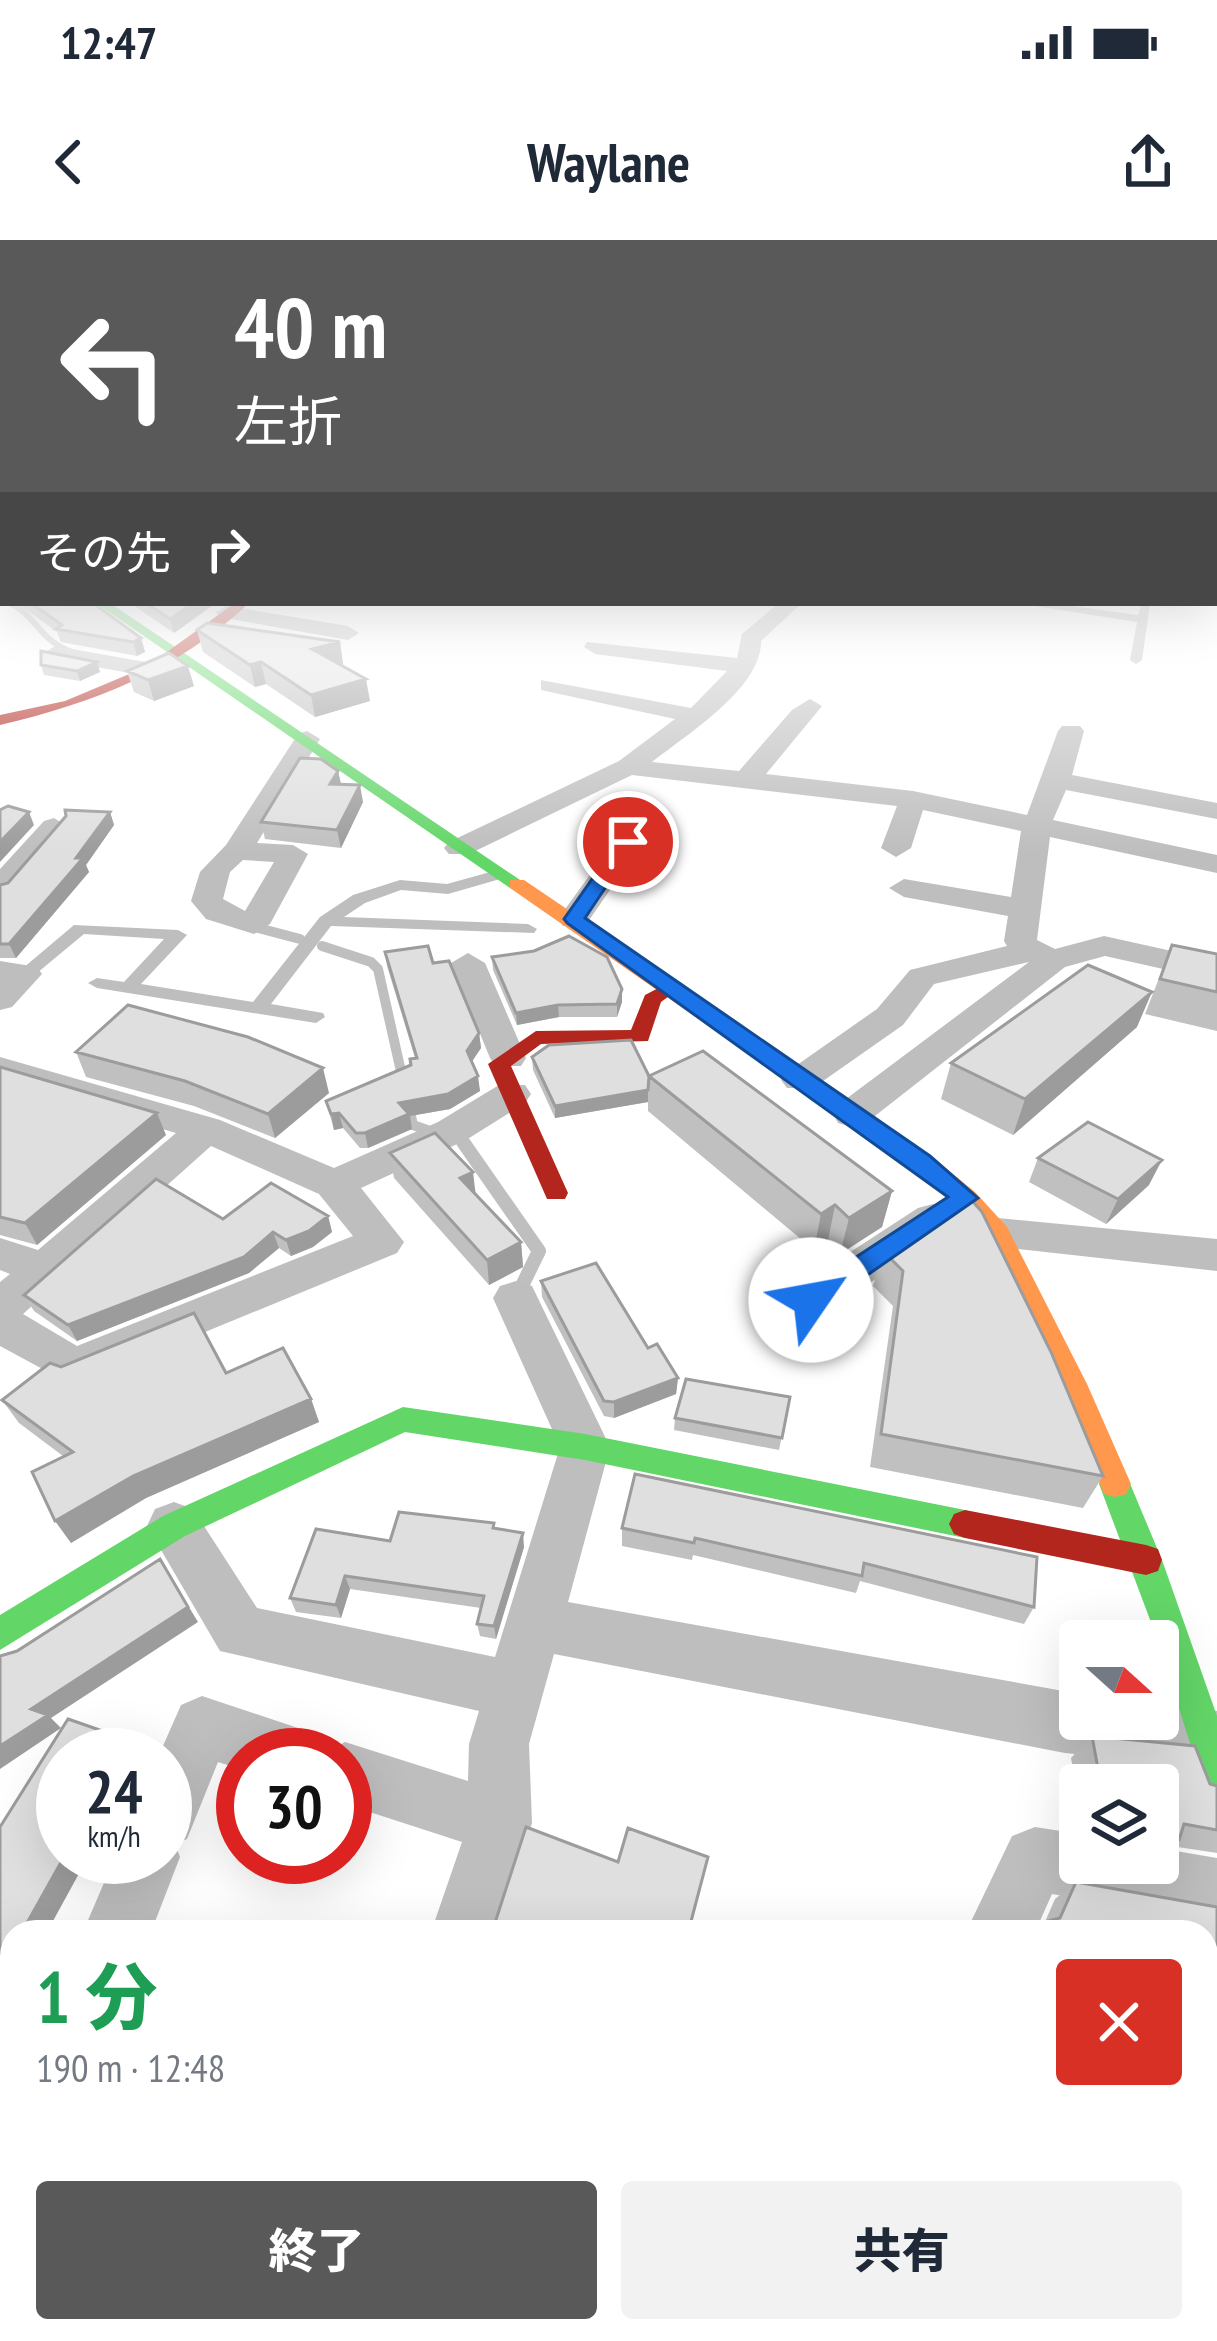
<!DOCTYPE html>
<html lang="ja">
<meta charset="utf-8">
<style>
body{margin:0;font-family:"PT Sans Narrow","Noto Sans JP",sans-serif;background:#f2f2f3;color:#1f2937;height:100vh;display:flex;flex-direction:column;font-size:45px;white-space:nowrap}
*{box-sizing:border-box;margin:0}
p{font-size:39px;color:#747a83}
.icon{flex:none;width:66px;height:66px;fill:none;stroke:currentColor;stroke-width:2;stroke-linecap:round;stroke-linejoin:round}
.map{position:relative;flex:1;overflow:hidden}
.drawer{position:absolute;left:0px;top:1680px;width:1218px;height:423px;display:flex;flex-direction:column;background:#fff;border-radius:36px 36px 0 0;box-shadow:0 12px 48px #0002}
.drawer>*{flex:none}
.hud{position:absolute;left:0px;top:0px;width:1218px;height:366px;box-shadow:0 12px 48px #0002;background:#595959;color:#fff;overflow:hidden}
.needle{width:78px;rotate:111deg}
.controls{position:absolute;left:1059px;top:1380px;display:grid;gap:24px}
.controls a{display:grid;place-items:center;width:120px;height:120px;border-radius:12px;background:#fff;box-shadow:0 12px 48px #0002;font-size:60px}
.speed{position:absolute;left:36px;top:1488px;display:flex;gap:24px;font-size:60px;font-weight:700;text-align:center}
.speed>*{display:grid;place-content:center;width:156px;height:156px;border-radius:50%;background:#fff;box-shadow:0 12px 48px #0002;line-height:1}
.speed small{font-size:30px;font-weight:400}
.speed .limit{border:18px solid #d22;background:#fff;color:#111}
.pin{position:absolute;display:grid;place-items:center;width:102px;height:102px;color:#fff;margin:-51px;border:6px solid #fff;border-radius:50%;box-shadow:0 3px 12px #0007}
.me{position:absolute;width:132px;margin:-66px;rotate:57deg;stroke-linejoin:round;filter:drop-shadow(0 0 9px #0008)}
.turn{display:flex;align-items:center;gap:42px;height:252px;padding:0 36px;font-size:54px}
.turn .icon{width:156px;height:156px;stroke-width:2.5}
.turn b{display:block;font-size:84px;line-height:102px}
.then{display:flex;align-items:center;height:114px;padding:0 36px;background:#0003;gap:24px;font-size:45px}
.round{display:grid;place-items:center;flex:none;width:126px;height:126px;border-radius:12px;background:#f2f2f3}
.head{display:flex;align-items:center;justify-content:space-between;height:204px;padding:0 36px}
h1{font-size:72px;font-weight:800;line-height:90px;color:#1e9e55}
.action{display:flex;gap:24px;margin-top:auto;padding:24px 36px}
.action a{flex:1;height:138px;border-radius:12px;background:#595959;color:#fff;font-size:48px;font-weight:800;line-height:138px;text-align:center}
.action a+a{background:#f2f2f3;color:#1f2937}
.status{display:flex;justify-content:space-between;align-items:center;height:84px;padding:0 60px;background:#fff;direction:ltr}
.status svg{height:33px;fill:currentColor}
header{display:flex;justify-content:space-between;align-items:center;height:156px;padding:0 36px;background:#fff;font-size:54px;font-weight:800}
.map>svg:first-child{display:block}
</style>
<div class="status"><b>12:47</b><svg viewBox="0 0 49 12"><path d="M0 12V9h3v3zM5 12V6h3v6zM10 12V3h3v9zM15 12V0h3v12zM26 1h20v11H26zM47 4h2v5h-2z"/></svg></div>
<header><svg class="icon" aria-label="back" viewBox="0 0 24 24"><path d="M15 5l-7 7 7 7"/></svg>Waylane<svg class="icon" aria-label="share" viewBox="0 0 24 24"><path d="M12 15V3M7 8l5-5 5 5M5 13v7h14v-7"/></svg></header>
<div class="map">
<svg width="1217" height="2101" viewBox="0 0 1217 2101">
<rect width="100%" height="100%" fill="#fff"/>
<g fill="none" stroke-linecap="round" stroke-linejoin="round">
<path stroke="#bfbfbf" stroke-width="6" d="M9,363C35,373 39,401 72,412"/>
<path stroke="#bfbfbf" stroke-width="10" d="M247,685L300,699
M322,706L371,722L378,729L413,885L430,891
M459,896L465,905"/>
<path stroke="#bfbfbf" stroke-width="14" d="M463,902L539,1011L518,1054"/>
<path fill="#bebebe" fill-rule="evenodd" d="M1016,363H1048L1138,375L1142,363H1150L1142,420L1136,424L1130,420L1137,382Z
M501,629L507,631V637L448,654L401,650L365,663L344,677L528,684L537,689L534,693L331,686L271,764L323,773L325,777L316,783L97,748L88,743L97,738L124,742L164,699L84,694L31,738L25,739L16,734L74,685L178,690L187,695L141,744L253,762L320,677L353,655L400,640L447,644Z"/>
<path fill="#bebebe" fill-rule="evenodd" d="M0,352L3,363H8L0,364Z
M779,363H802L761,401C762,448 686,495 652,522L739,531L792,470L810,459L822,466L766,534L913,551L1027,575L1058,491L1062,486H1080L1084,491L1072,535L1217,563V579L1066,550L1053,580L1217,615V633L1050,597L1037,700L1055,709L1104,696L1217,721V741L1105,716L1065,727L866,883L852,887L838,883L833,874L838,865L1029,722L934,744L903,785L813,848H787L781,840L787,832L877,769L910,730L1007,706L1004,701L1008,676L904,657L889,648L904,639L1011,657L1021,591L923,570L911,608L896,617L881,608L897,566L632,535L469,614H449L444,608L449,602L619,521L675,479L541,450V440L691,468L727,431L595,414L584,407L587,402L737,418L742,394Z
M227,366L348,386L359,393L348,400L219,377L216,372Z
M55,406L151,423L163,430L151,437L47,418L44,413Z
M307,491L320,499L257,603L293,605L308,614L270,684L254,694L206,679L191,661L200,632L226,605L298,494ZM243,620L274,622L245,671L223,659L230,632Z
M54,578L68,587L11,654L0,656V629L44,581Z
M628,593L643,602L585,686H563L558,679L563,672L618,596Z
M468,713L485,723L526,818L521,826H495L490,818L451,723Z
M0,721L37,727L42,734L12,767L0,770Z
M0,817L220,880L334,928L438,882L499,845H525L531,854L525,863L466,900L361,948L404,1002L397,1013L74,1146L0,1106V1042L10,1034L0,1030V998L38,1010L176,893L0,841ZM211,906L319,954L353,996L77,1106L23,1074Z
M933,964L948,968L954,979L948,990L827,1072L811,1077L795,1072L788,1060L795,1048L918,968Z
M998,978L1217,999V1031L983,1005L976,994L983,983Z
M516,1041L532,1046L610,1207L568,1362L1080,1454V1479H1158V1462L1217,1471V1523L1207,1527L1065,1513L554,1414L529,1504L532,1583L499,1692H431L462,1602L345,1564V1515H243V1530L218,1522L187,1599L175,1604L180,1617L151,1692H83L115,1617H165V1515H159L181,1465L202,1456L313,1493L322,1515L345,1502L468,1541L469,1504L479,1471L220,1411L147,1286L155,1269L174,1262L193,1269L257,1368L495,1417L560,1207L493,1058L500,1046Z
M1035,1587L1080,1594V1623H1158V1608L1217,1618V1684L1052,1654L1035,1692H966L1012,1596Z
M12,1861V1955L0,1960V1866Z
M193,2091H291L294,2100L297,2091H379L376,2101H197Z
M822,2091H904L903,2101H821Z"/>
<path fill="#63d668" fill-rule="evenodd" d="M96,363H110L526,644L510,648Z
M403,1167L585,1194L965,1270L976,1274L981,1284L976,1294L965,1298L585,1220L405,1192L185,1296L0,1410V1375L163,1276Z
M1115,1231L1126,1234L1162,1320L1217,1476V1548L1204,1542L1198,1529L1158,1401L1099,1244L1104,1234Z"/>
<path fill="#ff974d" fill-rule="evenodd" d="M510,640H524L931,916L975,952L1007,987L1087,1144L1131,1244L1126,1254L1115,1257L1104,1254L1059,1144L988,999L957,964L913,928L510,648Z"/>
<path fill="#b3261e" fill-rule="evenodd" d="M235,363H249C178,430 94,463 0,485V475L65,461L146,427Z
M670,742L680,748L661,762L648,801L541,804L511,826L568,953L565,959H547L488,824L536,791L631,790L645,755Z
M965,1270L1146,1305L1158,1309L1162,1320L1158,1331L1146,1335L965,1298L954,1294L949,1284L954,1274Z"/>
</g>
<path fill="#c0c0c0" d="M17,363H93L141,398L145,412L137,416L61,402L57,392Z
M130,363H216L174,393Z
M197,390L340,402L343,424L340,425L370,461L315,477L266,444L255,447L203,412Z
M97,422L100,432L80,441L44,435L41,425Z
M127,431L194,446L154,461L134,452Z
M338,531L341,545L363,562L341,608L265,599L261,582Z
M110,572L114,585L86,625L89,632L16,718H0V645L8,643Z
M1172,705L1217,714V791L1145,774Z
M385,712L433,723L479,793L481,808L472,821L480,851L450,869L410,876L412,889L368,908H360L343,888L334,890L326,861L411,825L415,818L387,726Z
M492,717L622,749V762L617,777H559L517,785L493,730Z
M1137,787L1013,895L941,859L951,823Z
M76,812L329,853L275,898L194,866L86,837Z
M532,817L649,836L892,951L882,987L840,1014L828,1001L814,1010L648,871V862L555,878L533,830Z
M0,827L166,895L37,1005L0,995Z
M390,913L475,955L521,1002L523,1027L489,1045L394,938Z
M1038,918L1149,945L1106,984L1029,942Z
M328,976L332,992L313,1007L291,1016L279,1008L249,1033L77,1101L34,1071L24,1055L223,979Z
M883,1011L1103,1236L1083,1268L870,1227L893,1066L873,1046Z
M541,1041L678,1138L676,1154L614,1178L604,1176L542,1057Z
M61,1127L226,1133L311,1159L319,1182L146,1258L71,1303L63,1216L19,1183L2,1160Z
M790,1157L779,1210L674,1190L675,1178Z
M635,1234L1034,1367L1024,1384L860,1341L856,1353L693,1315L692,1320L622,1306V1288Z
M495,1289L524,1307L496,1399L480,1396L477,1384L481,1368L350,1349L341,1378L296,1372L290,1358L390,1301Z
M1080,1389L1160,1401L1172,1456L1158,1470V1401H1080V1452L1072,1448L1065,1409Z
M1092,1496L1217,1546V1613L1171,1606L1158,1615V1545H1080V1569L1071,1518Z
M1076,1642L1217,1667V2028L1206,2027V1692H1033L1044,1684L1055,1659Z"/>
<path fill="#9c9c9c" d="M193,363H216L174,393L170,379Z
M141,398L145,412L137,416L133,402Z
M340,402L343,424L316,431L312,409Z
M97,422L100,432L80,441L77,431Z
M261,422L266,444L255,447L250,425Z
M188,426L194,446L154,461L148,440Z
M366,439L370,461L315,477L311,455Z
M338,531L342,548L330,544Z
M360,545L363,562L341,608L337,590Z
M29,572L34,585L0,622V602Z
M110,572L114,585L86,625L89,632L16,718L9,704Z
M622,749V762L617,777V764Z
M1152,752L1137,787L1013,895L1025,859Z
M558,765L559,777L517,785L516,773Z
M479,793L481,808L469,826L467,811Z
M323,828L329,853L275,898L268,874Z
M478,836L480,851L450,869L410,876L412,889L368,908L365,893L399,863Z
M648,850V862L555,878V866Z
M157,873L166,895L37,1005L25,983Z
M339,873L343,888L334,890L331,874Z
M1162,920L1149,945L1106,984L1118,959Z
M473,932L476,957L460,938Z
M892,951L882,987L840,1014L849,978Z
M835,965L828,1001L814,1010L821,974Z
M328,976L332,992L313,1007L291,1016L286,1000Z
M273,992L279,1008L249,1033L77,1101L68,1085Z
M521,1002L523,1027L489,1045L487,1020Z
M678,1138L676,1154L614,1178V1162Z
M311,1159L319,1182L146,1258L71,1303L55,1281L133,1236Z
M523,1293L524,1307L496,1399L494,1386Z
M160,1319L198,1382L51,1478L61,1488L0,1529V1506Z
M345,1336L350,1349L341,1378L336,1365Z
M146,1506L154,1515H141Z
M64,1617H88L47,1692H22Z
M12,1701V1747L0,1768V1722Z
M0,1823L12,1828V1851L8,1858L0,1863Z
M160,2091H179L174,2101H156Z
M443,2091H461L483,2101H465Z"/>
<path fill="#dfdfdf" stroke="#9c9c9c" stroke-width="3" d="M31,363H93L141,398L133,402L56,389L62,385Z
M146,363H193L170,379Z
M207,383L340,402L312,409L366,439L311,455L261,422L250,425L197,390Z
M41,411L97,422L77,431L41,425Z
M169,413L188,426L148,440L127,431Z
M300,518L321,519L338,531L330,544L360,545L337,590L261,582Z
M8,566L29,572L0,602V570Z
M65,570L110,572L76,618H83L9,704H0V645L8,643L66,576Z
M569,696L607,717L622,749L617,764L558,765L516,773L492,717L534,711Z
M1172,705L1217,714V752L1160,739Z
M428,706L433,723L449,721L479,793L467,811L478,836L448,854L399,863L409,874L365,893H356L339,873L331,874L326,861L411,825L410,819L417,818L385,712Z
M1088,725L1152,752L1025,859L951,823Z
M128,765L248,797L323,828L268,874L185,841L76,812Z
M631,800L649,836L648,850L555,866L532,817L549,805Z
M703,811L892,951L849,978L835,965L821,974L649,836Z
M0,827L157,873L25,983L0,977Z
M1088,882L1162,920L1118,959L1038,918Z
M435,893L473,932L460,938L521,1002L487,1020L390,913Z
M156,939L223,979L271,943L328,976L309,991L286,1000L273,992L244,1017L68,1085L24,1055Z
M967,955L982,972L1051,1112L1103,1236L881,1194L903,1031L883,1011Z
M596,1023L648,1108L657,1104L678,1138L614,1162L604,1161L541,1041Z
M194,1073L226,1133L283,1108L311,1159L133,1236L55,1281L32,1232L73,1212L2,1160L50,1123L61,1127Z
M686,1139L790,1157L782,1198L675,1178Z
M635,1234L1037,1317L1034,1367L864,1323L862,1336L695,1298L694,1303L622,1288Z
M399,1272L494,1283L493,1288L523,1293L494,1386L477,1384L484,1356L345,1336L336,1365L290,1358L316,1289L390,1301Z
M160,1319L188,1367L31,1469L48,1475L0,1506V1416L17,1411Z
M1080,1389L1160,1401L1172,1456H1158V1401H1082Z
M68,1479L146,1506L141,1515H63L64,1617L22,1692H12V1701L0,1722V1587Z
M1092,1496L1195,1506L1210,1544L1217,1546V1590L1184,1584L1179,1600H1158V1545H1101Z
M526,1587L618,1622L628,1588L708,1617L689,1689L701,1692H492Z
M1076,1642L1217,1667V2026L1206,2025V1692H1050L1048,1681L1060,1678Z
M60,2091H160L156,2101H55Z
M390,2091H443L465,2101H386Z
M526,2091H741L739,2101H660L642,2094L640,2101H523Z"/>
<linearGradient id="sky" x2="0" y2="1"><stop stop-color="#97b8d8"/><stop offset="0.52" stop-color="#fff"/><stop offset="1" stop-color="#fff" stop-opacity="0"/></linearGradient>
<rect width="1217" height="613" fill="url(#sky)"/>
<path fill="#1a73e8" stroke="#114b97" stroke-width="3" d="M621,598L636,602L585,678L930,916L978,958L820,1068H801L797,1060L801,1053L948,957L567,683L564,679Z"/>
</svg>
<div class="controls">
<a><svg class="needle" viewBox="-14 -14 28 28"><path d="M0-13l5 13h-10z" fill="#e53935"/><path d="M0 13l5-13h-10z" fill="#747a83"/></svg></a>
<a><svg class="icon" aria-label="layers" viewBox="0 0 24 24"><path d="M12 4l9 5-9 5-9-5zM3 14l9 5 9-5"/></svg></a>
</div>
<div class="speed"><div>24<small>km/h</small></div><div class="limit">30</div></div>
<div class="pin" style="left:628px;top:602px;background:#d93025"><svg class="icon" aria-label="arrive" viewBox="0 0 24 24"><path d="M6 21V4h12l-3 4 3 4H6"/></svg></div>
<svg class="me" style="left:811px;top:1060px" viewBox="-20 -20 40 40"><circle r="19" fill="#fff"/><path d="M0-13L10 11 0 6-10 11z" fill="#1a73e8"/></svg>
<div class="hud">
<div class="turn"><svg class="icon" aria-label="left" viewBox="0 0 24 24"><path d="M17 20v-9H6M10 6l-5 5 5 5"/></svg><div><b>40 m</b>左折</div></div>
<div class="then">その先<svg class="icon" aria-label="right" viewBox="0 0 24 24"><path d="M7 20v-9h11M14 6l5 5-5 5"/></svg></div>
</div>
<section class="drawer">
<div class="head"><div><h1>1 分</h1><p>190 m · 12:48</p></div><a class="round" style="background:#d93025;color:#fff"><svg class="icon" aria-label="close" viewBox="0 0 24 24"><path d="M6 6l12 12M18 6L6 18"/></svg></a></div>
<div class="action"><a>終了</a><a>共有</a></div>
</section>
</div>
